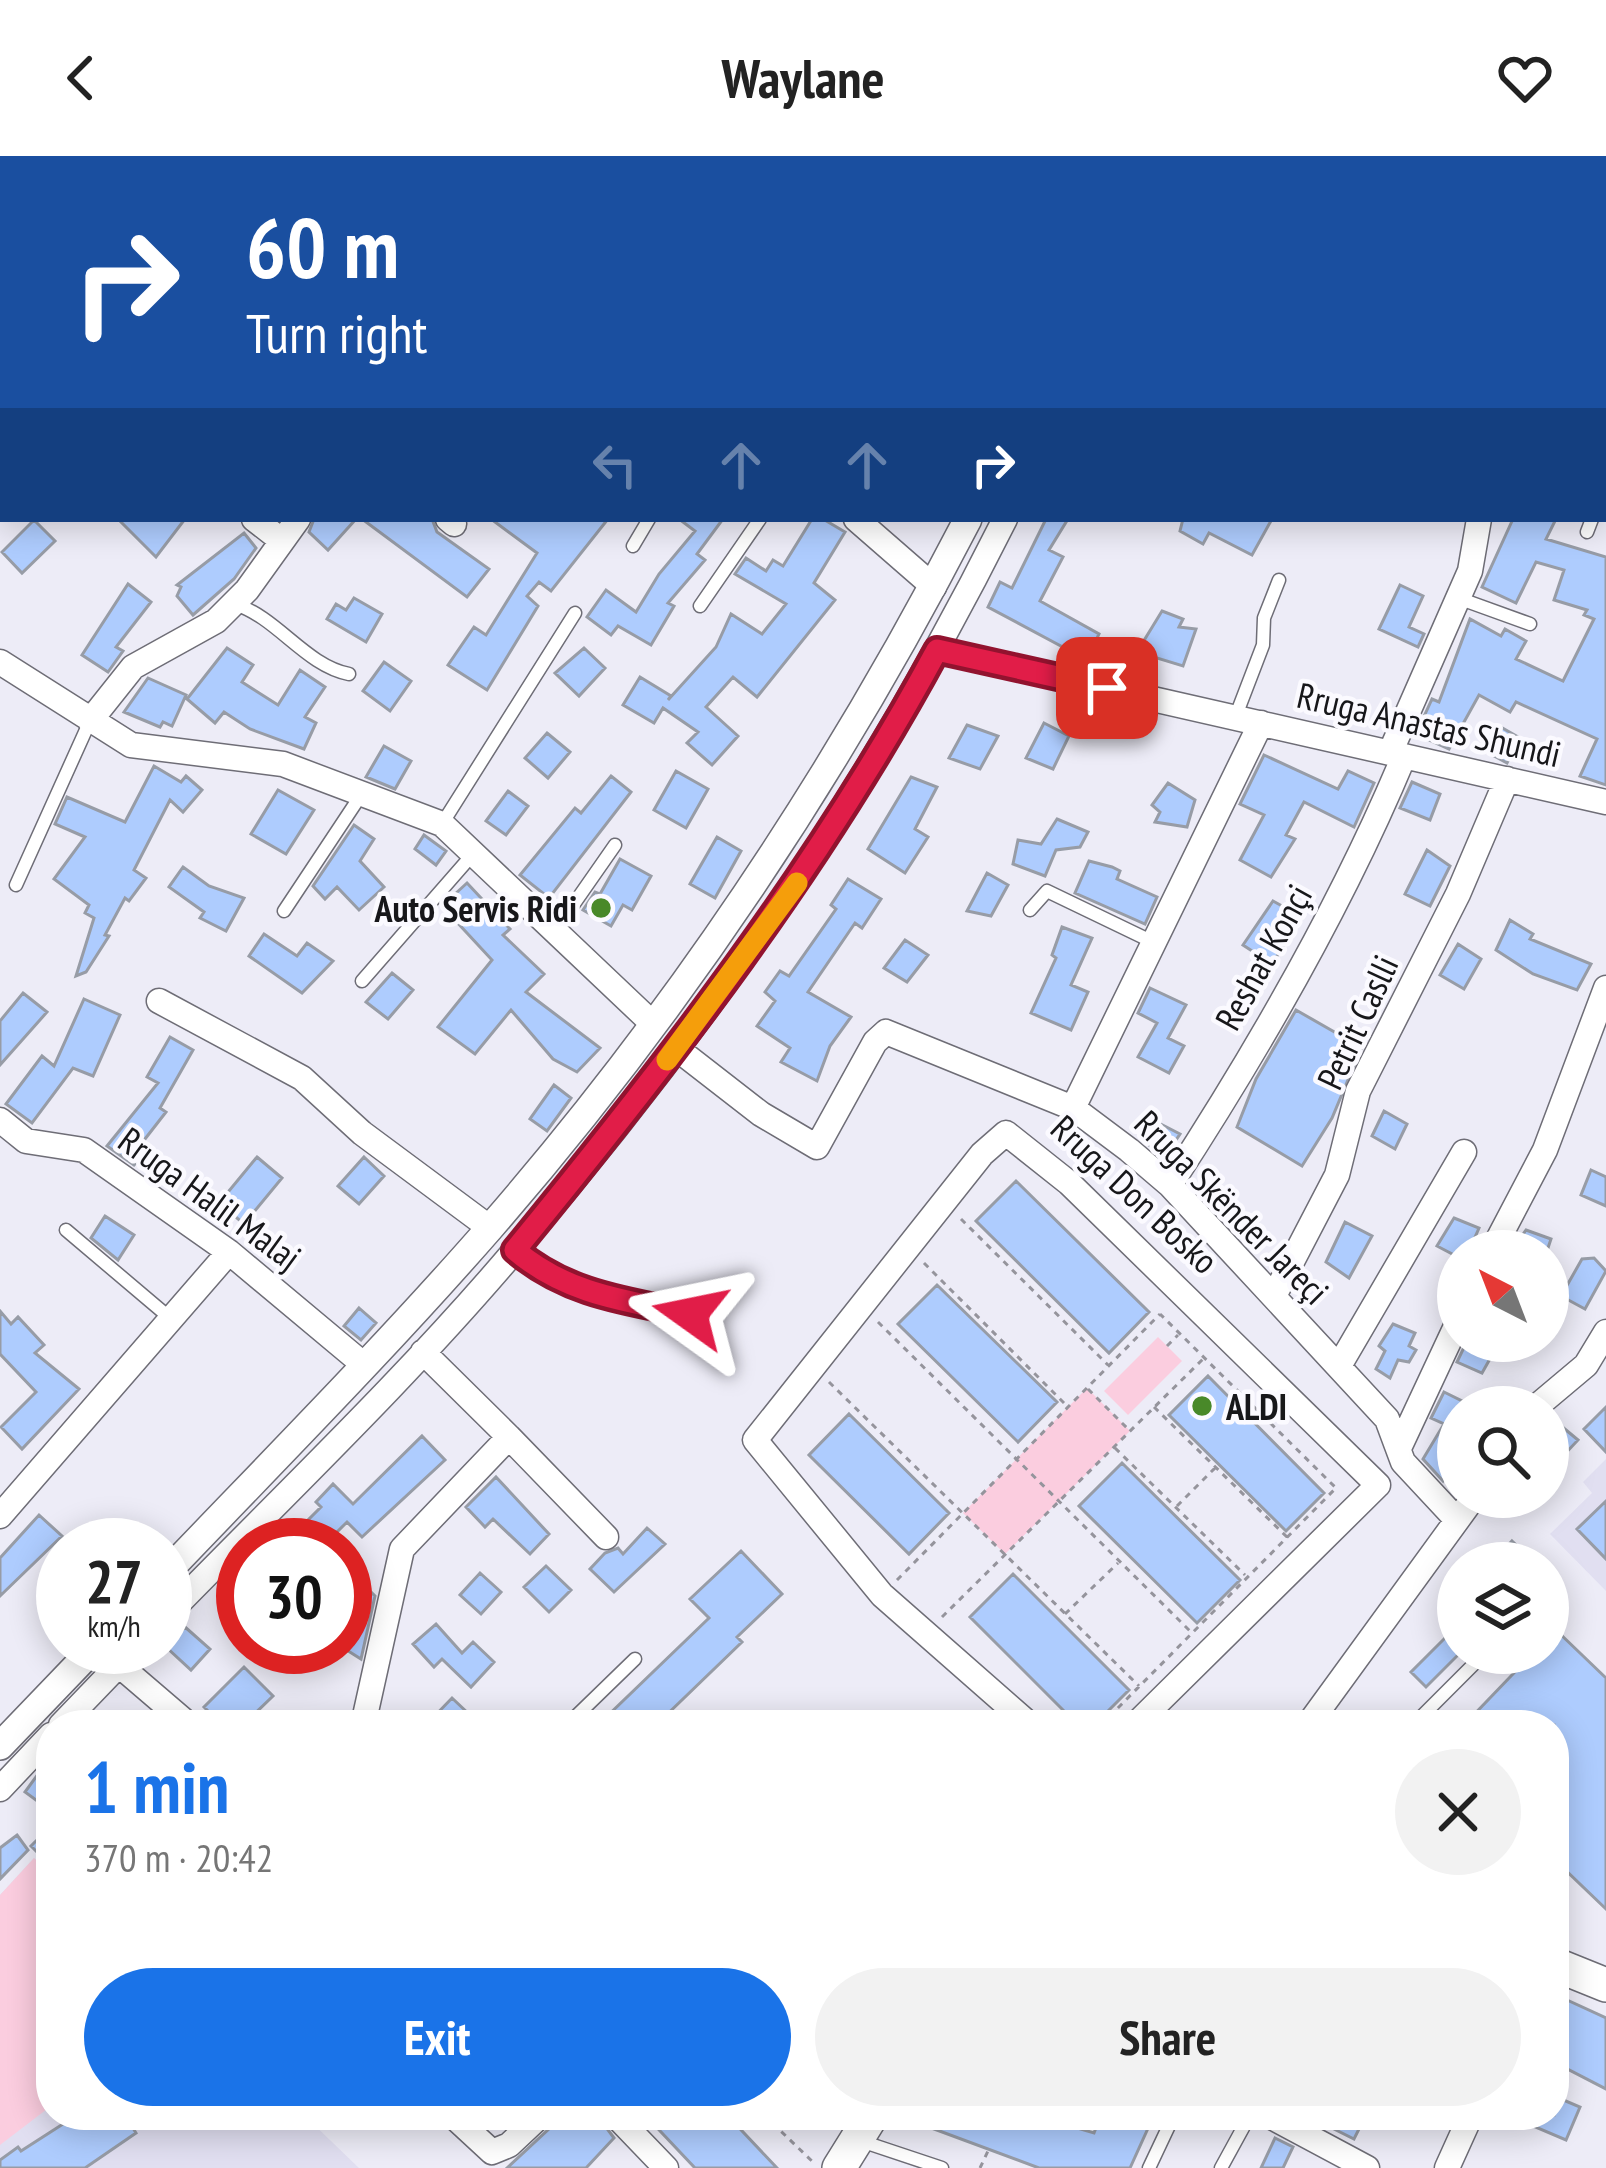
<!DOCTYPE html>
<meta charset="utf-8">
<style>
body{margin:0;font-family:"PT Sans Narrow",sans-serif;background:#f2f2f2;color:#222;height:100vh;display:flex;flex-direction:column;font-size:45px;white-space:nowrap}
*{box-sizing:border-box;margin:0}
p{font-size:39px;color:#767676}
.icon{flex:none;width:66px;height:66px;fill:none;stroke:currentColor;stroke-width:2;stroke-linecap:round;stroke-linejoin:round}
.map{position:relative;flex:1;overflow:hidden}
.sheet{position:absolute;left:36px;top:1554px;width:1533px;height:420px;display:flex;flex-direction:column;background:#fff;border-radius:48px;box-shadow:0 6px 30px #0003}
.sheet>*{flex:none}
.banner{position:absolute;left:0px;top:0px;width:1608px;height:366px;box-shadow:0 6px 30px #0003;background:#1a4fa0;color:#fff;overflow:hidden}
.needle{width:78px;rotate:318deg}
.buttons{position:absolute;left:1437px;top:1074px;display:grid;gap:24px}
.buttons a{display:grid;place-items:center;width:132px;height:132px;border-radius:50%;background:#fff;box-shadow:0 6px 30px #0003;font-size:60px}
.speed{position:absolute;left:36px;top:1362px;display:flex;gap:24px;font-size:60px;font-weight:700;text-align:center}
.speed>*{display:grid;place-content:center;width:156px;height:156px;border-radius:50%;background:#fff;box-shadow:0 6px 30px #0003;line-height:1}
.speed small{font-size:30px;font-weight:400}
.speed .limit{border:18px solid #d22;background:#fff;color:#111}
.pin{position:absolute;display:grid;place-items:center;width:102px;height:102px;color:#fff;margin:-51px;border-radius:24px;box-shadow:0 6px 18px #0006}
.me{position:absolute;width:132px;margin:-66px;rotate:282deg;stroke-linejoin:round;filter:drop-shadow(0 0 9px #0008)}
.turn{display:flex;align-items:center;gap:42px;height:252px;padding:0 48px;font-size:54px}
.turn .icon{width:156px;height:156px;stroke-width:2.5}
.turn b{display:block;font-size:84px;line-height:102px}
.lanes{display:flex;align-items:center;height:114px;padding:0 48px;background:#0003;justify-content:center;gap:60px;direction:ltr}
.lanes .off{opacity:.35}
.round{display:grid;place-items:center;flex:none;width:126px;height:126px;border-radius:63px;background:#f2f2f2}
.headline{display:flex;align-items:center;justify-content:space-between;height:204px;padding:0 48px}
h1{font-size:72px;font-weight:700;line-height:90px;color:#1a73e8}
.button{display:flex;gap:24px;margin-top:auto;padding:24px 48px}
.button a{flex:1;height:138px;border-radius:72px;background:#1a73e8;color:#fff;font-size:48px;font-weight:700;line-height:138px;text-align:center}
.button a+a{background:#f2f2f2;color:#222}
header{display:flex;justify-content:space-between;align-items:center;height:156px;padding:0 48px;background:#fff;font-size:54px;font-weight:700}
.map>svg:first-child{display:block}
</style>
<header><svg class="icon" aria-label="back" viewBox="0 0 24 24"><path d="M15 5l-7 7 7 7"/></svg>Waylane<svg class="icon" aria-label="heart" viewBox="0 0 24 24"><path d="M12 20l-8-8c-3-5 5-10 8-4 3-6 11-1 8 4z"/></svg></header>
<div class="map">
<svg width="1606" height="2012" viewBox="0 0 1606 2012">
<rect width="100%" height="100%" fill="#edecf7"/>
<path fill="#e1dff1" d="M1606,1303V1435L1550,1378L1592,1337L1583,1326Z
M34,1702L51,1718V1959H304L359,2012H0V1739Z"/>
<path fill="#fbcddf" d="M1158,1181L1182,1205L1128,1259L1104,1235Z
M1087,1232L1130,1275L1005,1398L963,1357Z
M34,1702L51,1718V1950L0,1989V1739Z"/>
<path fill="#aeccfe" stroke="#979ca6" stroke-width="3" d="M118,363H185L156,401Z
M314,363H356L328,394L309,376Z
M362,363H432L437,376L489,413L467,441Z
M491,363H608L551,435L539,426L527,440L538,450L487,534L448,509L474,471L486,479L537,397Z
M679,363H723L697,398L705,404L668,447L674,450L651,489L618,470L611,479L587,461L606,434L636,456L659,418L695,375Z
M812,363H823L845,376L814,427L835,444L757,541L733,521L706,551L738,580L712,609L687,587L698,576L663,552L654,567L623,549L640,521L671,540L668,544L716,491L731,458L762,478L786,448L735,418L746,402L766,415L773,404L783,410Z
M1046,363H1068L1049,394L1063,401L1040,445L1099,478L1087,504L988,451L1000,426L1012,432Z
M1183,363H1272L1252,399L1209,377L1203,388L1180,375Z
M1513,363H1556L1546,383L1606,401V629L1580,620L1597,583L1516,546L1510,556L1479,539L1449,593L1416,578L1432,543L1439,546L1470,463L1501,480L1505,473L1526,485L1516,503L1563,525L1594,463L1584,459L1587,454L1554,444L1564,414L1536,406L1516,447L1482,431Z
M34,364L55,385L22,417L2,396Z
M244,377L256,392L234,423L193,459L177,440L181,431L177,429Z
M128,428L151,446L116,491L123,495L108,516L82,499Z
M1400,429L1423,440L1409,471L1424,478L1418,491L1379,473Z
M354,442L382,458L366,486L327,463L336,448L346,454Z
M1162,455L1183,463L1179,471L1196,473L1183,510L1137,496Z
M227,492L253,509L242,526L278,549L300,514L325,531L305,561L316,567L304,593L250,573L224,556L215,567L187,543Z
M584,492L605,512L579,540L555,517Z
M384,506L411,525L390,555L363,535Z
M148,522L186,539L172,570L163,566L160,571L124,556Z
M1044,567L1069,580L1053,613L1026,602Z
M967,569L998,580L980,613L949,602Z
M1499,570L1520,582L1507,607L1485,595Z
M547,577L570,596L548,622L525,602Z
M384,590L411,605L395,633L366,621Z
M1264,599L1338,633L1348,615L1374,627L1354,671L1304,646L1286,679L1295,683L1271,721L1240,704L1264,659L1240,648Z
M154,610L181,626L186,620L202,634L183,656L170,644L134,714L146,722L129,745L125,742L105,779L109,780L86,816L76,820L94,762L85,757L89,749L54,723L85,681L55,668L67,641L125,666Z
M676,615L708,633L686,672L654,654Z
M611,620L631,636L549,742L520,719L575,652L581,657Z
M911,621L937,631L915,673L928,681L905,717L868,693Z
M1412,626L1440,638L1430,664L1400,652Z
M1168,627L1195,644L1187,671L1155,666L1160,656L1152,649Z
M278,634L314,654L286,698L251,678Z
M508,635L528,650L506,679L486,665Z
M1057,663L1088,676L1080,691L1056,694L1045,720L1013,708L1018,684L1041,688Z
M354,669L374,683L360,705L384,731L359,754L337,731L325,743L313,730Z
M424,679L446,695L436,709L415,693Z
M717,681L741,695L715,742L690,728Z
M1427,694L1450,710L1430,750L1405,738Z
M620,703L651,720L632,754L623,749L611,770L583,754L595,736L600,738Z
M1089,705L1112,711L1120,715L1117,723L1157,741L1145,768L1075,737Z
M183,711L209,730L244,742L226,775L200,762L204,756L169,731Z
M987,717L1008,729L991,760L967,755Z
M848,723L881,743L862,772L855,767L808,836L851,861L830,890L817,925L781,906L790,892L757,870L775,845L765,836L780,815L789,820L836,753L831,749Z
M467,727L510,773L503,779L544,818L526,836L600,892L577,916L553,903L511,854L475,898L438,871L492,804L442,750Z
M1273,745L1302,761L1272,808L1243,789Z
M1510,764L1533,778L1530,783L1591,808L1577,834L1533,818L1496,794Z
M1062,771L1092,782L1071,829L1088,836L1071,874L1031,857L1056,802L1052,799Z
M264,778L297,800L307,787L333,805L302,837L249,800Z
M905,784L928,799L907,826L884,812Z
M1458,788L1481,803L1464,833L1440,819Z
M392,817L413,834L388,863L366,846Z
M1150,832L1186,849L1168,882L1184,890L1169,917L1138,901L1157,867L1138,857Z
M23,837L47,856L0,909V865Z
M84,843L120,859L93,920L73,912L32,967L6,948L42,900L54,910Z
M1296,854L1338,878L1342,872L1363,888L1332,962L1302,1010L1237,971L1256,923Z
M170,881L193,894L160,952L166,956L138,992L144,998L134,1009L107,990L158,927L147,921Z
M554,929L571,942L547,975L530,963Z
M1384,955L1407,968L1395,993L1372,980Z
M1149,962L1180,978L1164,1002L1140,981Z
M257,1001L282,1022L244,1068L219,1047Z
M364,1001L384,1020L359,1048L338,1030Z
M1591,1014L1606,1021V1050L1581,1039Z
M1016,1025L1149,1156L1109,1197L976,1065Z
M105,1060L134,1079L118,1104L91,1082Z
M1454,1062L1479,1072L1469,1095H1458V1101L1437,1090Z
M1345,1066L1372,1080L1349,1122L1326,1106Z
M1526,1074L1551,1083L1547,1095H1511Z
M1594,1102L1606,1115L1585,1153L1561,1140L1582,1103Z
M937,1129L1057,1246L1018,1286L898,1168Z
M359,1152L376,1167L361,1184L344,1170Z
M0,1155L11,1168L18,1161L44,1189L35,1197L79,1233L22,1293L1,1271L36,1236L0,1198Z
M1393,1168L1415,1177L1409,1190L1416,1194L1409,1206L1398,1204L1390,1222L1376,1213L1385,1195L1379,1190Z
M1467,1185H1500L1482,1217L1457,1206Z
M1208,1220L1324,1337L1286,1375L1169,1259Z
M1444,1236L1462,1245L1458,1299L1443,1325L1423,1303L1444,1268L1431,1262Z
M1606,1251V1296L1584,1273Z
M849,1258L949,1357L909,1398L809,1299Z
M1560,1269L1578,1284L1562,1301L1548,1289Z
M422,1280L445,1304L362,1381L347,1366L324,1389H283L321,1351L316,1346L333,1328L353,1348Z
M1122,1307L1240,1424L1197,1467L1079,1350Z
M496,1321L549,1378L530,1398L493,1363L485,1371L466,1351Z
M1606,1345V1403L1577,1373Z
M39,1359L62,1380L0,1440V1402Z
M647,1372L665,1388L614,1436L590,1413L605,1397L618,1392L623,1398Z
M1512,1385L1526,1398L1518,1407H1492Z
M741,1395L782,1438L737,1481L742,1486L656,1569H598L709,1462L690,1443Z
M546,1410L571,1434L549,1456L524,1431Z
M480,1417L501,1436L481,1458L460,1439Z
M1013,1418L1129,1534L1094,1569H1078L970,1461Z
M369,1434L375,1440L361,1503L345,1493V1436L355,1448Z
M436,1468L462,1497L473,1486L494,1506L471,1531L442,1503L434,1511L413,1488Z
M1458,1469V1499L1426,1531L1411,1516Z
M185,1471L210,1493L191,1514L166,1491Z
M1556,1474L1606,1522V1753L1554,1703V1569H1464L1533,1497H1548V1482Z
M244,1511L273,1540L243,1569H222L204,1551Z
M452,1542L470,1559L461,1569H426Z
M41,1614L51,1621V1655L25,1636Z
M51,1670V1710L31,1690Z
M17,1679L28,1694L0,1723V1692Z
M1554,1838L1606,1862V1933L1554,1906Z
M1554,1940L1580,1951L1566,1984L1507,1959H1554Z
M77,1959H152L133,1972L136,1977L85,2012H0V2004L18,1991L21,1995Z
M564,1959H597L614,1982L586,2012H507Z
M645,1959H727L777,2012H695Z
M1033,1959L1094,1977L1101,1959H1154L1130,2012H1039L899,1960Z
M1306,1959H1366L1354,1983Z
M1275,1982L1293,1991L1283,2012H1261Z"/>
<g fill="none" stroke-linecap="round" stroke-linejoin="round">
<g stroke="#6e6d76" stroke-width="15">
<path id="service" d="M640,0L645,3
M266,3L267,0
M451,3V0
M912,3V0
M1587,376L1592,363
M633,390L649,363
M1458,442L1530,468
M235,448C278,462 305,509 349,518
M700,450L760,363
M1235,562L1263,489L1264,462L1279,424
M442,668L575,457
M16,729L90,565
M1030,754L1047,735L1153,786
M284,755L363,636
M555,775L615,689
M362,825L473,698
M66,1074L170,1162
M567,1569L635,1503
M1413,1569L1482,1500
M858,1984L942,2012
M1149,2012L1174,1959
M1221,2012L1250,1959"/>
</g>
<g stroke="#6e6d76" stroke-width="27">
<path id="minor" d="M386,3L387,0
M680,3L682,0
M1168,3L1169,0
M1605,174L1606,172
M254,363L281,384
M448,363L454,368
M856,363L934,431
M937,494L1606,646
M0,506L131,589L283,608L442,668L653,868
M90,565L133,511L216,465L247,434L298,363
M1390,597L1470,415L1479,363
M159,845L302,922L362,977L490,1072
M676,892L761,958L817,991L875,886L886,876L1073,952L1129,994L1170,1029L1387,1263L1403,1306L1457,1364
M1073,952L1261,567
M0,964L26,985L84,994L229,1096L363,1208
M1170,1029C1258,894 1342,749 1404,600
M515,1094C566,1138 626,1145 690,1158
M1492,1095L1545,994L1606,832
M1274,1140L1337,1019L1358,935L1458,738L1507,623
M1339,1210L1464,996
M1536,1251L1586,1209L1606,1176
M509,1281L606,1381
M1400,1290L1458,1166
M0,1360L229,1096
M165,1461C283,1340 407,1222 516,1093C712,864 870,633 1005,363
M98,1491L189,1569
M61,1569L136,1491
M363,1569L402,1393L509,1281L423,1196
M1030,1569L882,1439L755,1284L982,998L1006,977L1069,1027L1378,1329L1135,1569
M1308,1569L1474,1341
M0,1633L51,1579
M452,1959L492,1996L509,1989L541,1959
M615,1959L666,2012
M1268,1959L1367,2012
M1447,2012L1471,1959"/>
</g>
<g stroke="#6e6d76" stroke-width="30">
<path id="tertiary" d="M1128,3L1129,0
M165,1418C274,1304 386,1191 490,1072C678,856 837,617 968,363
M0,1590L95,1491"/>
</g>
<g stroke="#6e6d76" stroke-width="36">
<path id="secondary" d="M1554,1808L1606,1829
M839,2012L872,1959"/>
</g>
<path stroke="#95949c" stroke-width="3" stroke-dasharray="6 6" stroke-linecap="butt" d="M961,1063L1108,1209
M924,1107L1066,1249
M878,1166L1191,1476
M1167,1190L1178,1179
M829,1226L1139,1530
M1088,1233L1128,1273
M1154,1251L1288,1382
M1115,1292L1245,1419
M1177,1350L1216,1311
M897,1424L1160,1158
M1065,1458L1118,1407
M942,1461L1204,1202
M1054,1569L1062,1558L1072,1569
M1101,1569L1336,1332L1160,1158
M764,1959L814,2007
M1061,1959L1083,1966L1087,1959
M980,2012L988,1995"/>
<use href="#service" stroke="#fff" stroke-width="12"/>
<use href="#minor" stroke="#fff" stroke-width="24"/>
<use href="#tertiary" stroke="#fff" stroke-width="27"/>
<use href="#secondary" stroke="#fff" stroke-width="33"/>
</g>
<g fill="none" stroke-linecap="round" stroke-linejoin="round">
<g stroke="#92132f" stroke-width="30">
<path id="route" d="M690,1158C626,1145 566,1138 515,1094C671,904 820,711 937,494L1107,532"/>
</g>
<use href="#route" stroke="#e11d48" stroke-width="21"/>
<path stroke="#f59e0b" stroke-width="21" d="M667,904L797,727"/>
</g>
<g fill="#498929" stroke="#fbfaff" stroke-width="4.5">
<circle cx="601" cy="752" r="12"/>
<circle cx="1202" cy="1250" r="12"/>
</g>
<g text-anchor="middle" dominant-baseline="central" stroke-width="9" stroke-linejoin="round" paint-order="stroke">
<g font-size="36" fill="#17171a" stroke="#fbfaff">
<text transform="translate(1429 568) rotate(13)">Rruga Anastas Shundi</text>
<text transform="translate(1263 801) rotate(-61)">Reshat Konçi</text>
<text transform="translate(1357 866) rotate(-65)">Petrit Caslli</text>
<text transform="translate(1135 1038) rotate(43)">Rruga Don Bosko</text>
<text transform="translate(210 1042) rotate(36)">Rruga Halil Malaj</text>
<text transform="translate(1232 1051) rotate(45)">Rruga Skënder Jareçi</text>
</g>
<g font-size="36" font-weight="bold" fill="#17171a" stroke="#fbfaff" text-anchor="end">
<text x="577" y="752">Auto Servis Ridi</text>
<text x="1226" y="1250" text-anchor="start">ALDI</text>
</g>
</g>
</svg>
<div class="buttons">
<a><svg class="needle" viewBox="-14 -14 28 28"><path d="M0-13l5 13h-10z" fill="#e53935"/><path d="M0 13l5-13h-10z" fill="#767676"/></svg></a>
<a><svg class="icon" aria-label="search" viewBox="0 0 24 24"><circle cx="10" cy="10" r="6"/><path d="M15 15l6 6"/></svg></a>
<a><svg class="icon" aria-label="layers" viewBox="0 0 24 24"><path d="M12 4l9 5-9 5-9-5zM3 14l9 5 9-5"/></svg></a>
</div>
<div class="speed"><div>27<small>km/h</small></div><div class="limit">30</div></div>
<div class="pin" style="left:1107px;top:532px;background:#d93025"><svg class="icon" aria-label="arrive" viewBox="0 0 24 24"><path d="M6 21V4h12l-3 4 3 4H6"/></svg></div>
<svg class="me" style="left:690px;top:1158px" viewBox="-20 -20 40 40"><path d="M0-17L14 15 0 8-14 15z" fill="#e11d48" stroke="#fff" stroke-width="4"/></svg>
<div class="banner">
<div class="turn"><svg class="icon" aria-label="right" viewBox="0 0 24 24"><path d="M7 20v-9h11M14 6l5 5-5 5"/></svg><div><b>60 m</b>Turn right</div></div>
<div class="lanes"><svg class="icon off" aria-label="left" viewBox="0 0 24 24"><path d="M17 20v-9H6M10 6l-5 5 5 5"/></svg><svg class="icon off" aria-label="ahead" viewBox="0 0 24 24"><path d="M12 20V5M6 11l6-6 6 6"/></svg><svg class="icon off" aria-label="ahead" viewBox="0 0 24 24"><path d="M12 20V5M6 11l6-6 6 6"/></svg><svg class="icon" aria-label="right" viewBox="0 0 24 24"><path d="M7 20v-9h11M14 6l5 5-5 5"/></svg></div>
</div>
<section class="sheet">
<div class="headline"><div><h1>1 min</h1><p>370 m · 20:42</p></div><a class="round"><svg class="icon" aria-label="close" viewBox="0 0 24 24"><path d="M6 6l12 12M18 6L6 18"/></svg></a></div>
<div class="button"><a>Exit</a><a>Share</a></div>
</section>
</div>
